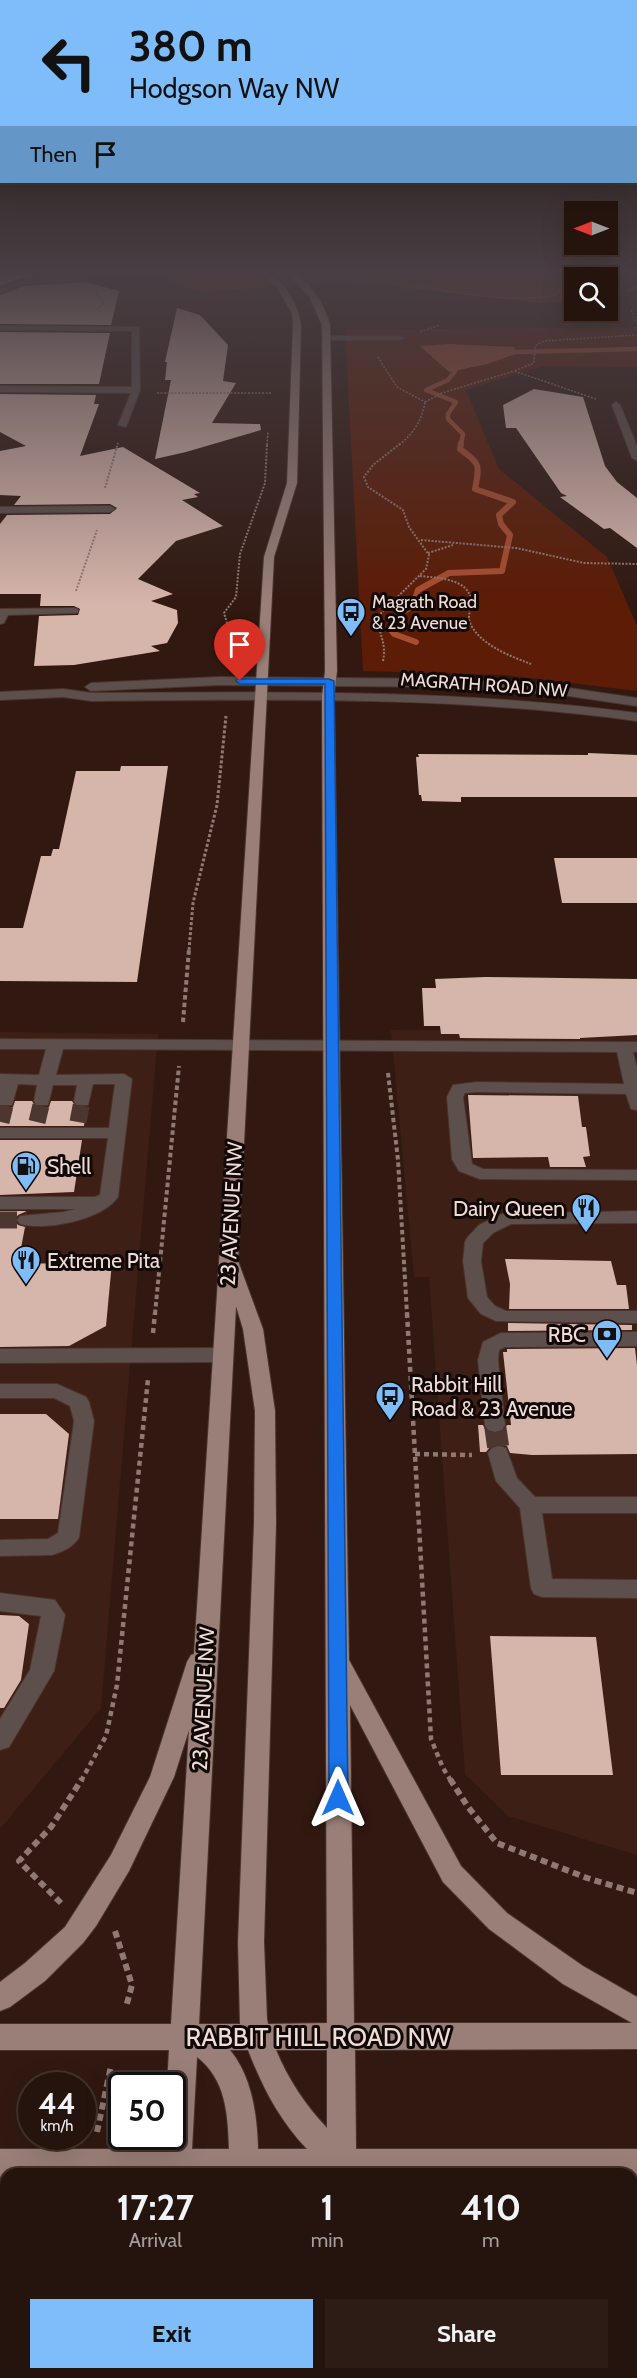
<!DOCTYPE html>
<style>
body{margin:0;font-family:Cabin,sans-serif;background:#2d1c16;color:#f1f3f6;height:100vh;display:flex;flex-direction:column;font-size:22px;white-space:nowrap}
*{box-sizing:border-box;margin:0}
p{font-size:20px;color:#a39e9d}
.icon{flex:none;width:33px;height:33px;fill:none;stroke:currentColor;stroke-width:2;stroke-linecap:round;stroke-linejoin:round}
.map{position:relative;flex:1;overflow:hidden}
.panel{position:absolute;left:0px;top:2168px;width:638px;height:212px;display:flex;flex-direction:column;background:#25130d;border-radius:18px 18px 0 0;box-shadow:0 6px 24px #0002,0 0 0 2px #42322e}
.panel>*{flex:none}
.top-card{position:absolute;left:0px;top:0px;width:638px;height:183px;box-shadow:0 6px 24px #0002,0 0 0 2px #42322e;background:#7ebdf9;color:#111;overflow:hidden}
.needle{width:39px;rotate:270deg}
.buttons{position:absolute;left:564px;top:201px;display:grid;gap:12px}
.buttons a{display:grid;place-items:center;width:54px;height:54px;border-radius:0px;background:#25130d;box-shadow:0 6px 24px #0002,0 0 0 2px #42322e;font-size:30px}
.speed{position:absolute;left:18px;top:2072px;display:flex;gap:12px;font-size:30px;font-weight:700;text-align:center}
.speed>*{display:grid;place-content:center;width:78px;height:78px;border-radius:50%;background:#25130d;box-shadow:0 6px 24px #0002,0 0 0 2px #42322e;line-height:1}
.speed small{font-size:15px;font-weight:400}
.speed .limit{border:3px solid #111;border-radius:9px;background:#fff;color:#111}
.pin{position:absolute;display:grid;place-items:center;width:51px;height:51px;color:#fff;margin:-62px -26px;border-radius:50% 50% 50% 0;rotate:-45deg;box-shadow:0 0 6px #0007}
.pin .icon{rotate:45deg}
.me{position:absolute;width:66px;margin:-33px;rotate:0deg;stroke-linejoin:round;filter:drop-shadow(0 0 4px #0008)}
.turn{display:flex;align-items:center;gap:21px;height:126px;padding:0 30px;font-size:27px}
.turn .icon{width:78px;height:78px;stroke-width:2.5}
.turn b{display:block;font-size:42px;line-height:51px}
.then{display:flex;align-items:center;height:57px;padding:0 30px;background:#0003;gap:12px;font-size:22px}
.eta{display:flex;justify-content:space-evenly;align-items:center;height:102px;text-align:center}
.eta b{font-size:36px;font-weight:800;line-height:42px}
.action{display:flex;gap:12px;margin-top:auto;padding:12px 30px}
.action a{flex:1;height:69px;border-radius:0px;background:#7ebdf9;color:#111;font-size:24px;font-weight:800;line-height:69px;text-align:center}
.action a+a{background:#2d1c16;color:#f1f3f6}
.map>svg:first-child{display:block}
</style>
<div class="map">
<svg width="637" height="2378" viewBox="0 0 637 2378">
<rect width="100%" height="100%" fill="#311911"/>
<path fill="#3d1f15" d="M391,1030L637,1031V1855L508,1816L465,1774L429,1277H414Z
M0,1032L158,1034L101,1708L0,1829Z
M637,2318V2378H595L598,2373H632V2322Z"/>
<path fill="#5c1c06" d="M637,327V367L543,366L466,390L499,469L607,557L637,626V691L503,675L363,671L345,330Z"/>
<path fill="#862d0e" d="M166,271H586L600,277L574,278V301L542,303L337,281L205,292L179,286L168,280L170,275Z"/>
<path fill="#a94d30" d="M448,344L514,347L516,354L487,364L449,372L420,346Z"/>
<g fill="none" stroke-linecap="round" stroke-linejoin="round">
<path stroke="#a94d30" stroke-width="4.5" d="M516,352L637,349
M455,371L448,380L426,390L456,402L448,414V419L463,434L461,445"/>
<path stroke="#a94d30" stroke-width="6" d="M416,642L394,634L390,629L394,617L413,606L418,590L449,573L502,571L510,535L501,524L499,515L513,502L475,489C480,464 480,464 460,449L461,443"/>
</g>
<path fill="#d6b5ab" d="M0,271H27L36,277L22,278L0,286Z
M86,282L119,291L111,325L0,324V295L24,286Z
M177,308L200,315L228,345L223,381L236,383L212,423L260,424L261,430L186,452L155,459L171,380H165L167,362H165Z
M0,332L110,333L99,384H0Z
M534,389L583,397L605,466L617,482L637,498V548L610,528L604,529L560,497L567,496L561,493L516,428H506L503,405Z
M0,394L96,395L94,404H99L80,456L123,447L200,493L194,494L198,497L182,500L223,526L176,541L138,579L173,594L151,601L177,610L178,623L167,643L151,646L160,651L74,665L34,666L39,616L78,615L80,609L74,606H40L41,594H0V524L7,515L110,514L117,508L110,504L14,505L21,496L0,495V451L26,446L0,432Z
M588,753L637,755V797H461V802L422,801L421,795H419L416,757H419L418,754L588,755Z
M121,766H168L137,982L0,981V928H23L41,856H51L53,849H59L76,771H120Z
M554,858H637V903H562Z
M485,977L637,979V1035L580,1038V1039L460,1038L459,1034H441L440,1026H424L422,988H436L435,979Z
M468,1095L578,1096L582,1127H586L590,1156L583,1157L586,1167H550L548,1157L473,1158Z
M15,1101H32L36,1107H49L51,1101H72L76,1107H86L84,1126H0V1107H13Z
M0,1140H82L74,1192L0,1195Z
M0,1211H27L18,1215L15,1220L18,1225L25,1227L18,1264L112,1262L106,1326L69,1346L0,1347Z
M505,1259L611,1261L617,1285H626L629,1309H509L510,1284Z
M508,1323L632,1325V1330L508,1331Z
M635,1348L637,1365V1454L532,1455L510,1453L507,1446L500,1444L491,1446L486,1452H480L478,1425H483L486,1431L494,1434L503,1432L507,1425H511L503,1352H507V1349Z
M0,1414H46L69,1434L58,1519H0Z
M0,1615L19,1616L29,1624L21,1680L4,1708H0Z
M490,1636L596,1637L613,1775H501Z"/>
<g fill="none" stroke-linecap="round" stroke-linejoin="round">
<path stroke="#4d362f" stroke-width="17" stroke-dasharray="17 8" stroke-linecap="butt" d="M1,1122L6,1101
M37,1122L42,1101
M78,1122L82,1101
M0,1220H26"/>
<path stroke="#4d362f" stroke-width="22" stroke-dasharray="22 11" stroke-linecap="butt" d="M495,1425L499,1453"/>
<g stroke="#4b342d" stroke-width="2">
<path id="minor" d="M84,276L87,280L24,284L0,293V288L23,280Z
M637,286V290L628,292L624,290Z
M0,326L139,327L140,390L126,427L118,425L131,393L0,392V386L132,387V331L0,330Z
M326,336H400L404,338L400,340H323V336Z
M616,402L620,405L637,446V461L632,458L612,405Z
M0,507L110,506L115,509L110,512L0,513Z
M74,608L78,609V613L8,615L4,623L0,624V609H3Z
M219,677L454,679L555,686L637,698V706L555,694L454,687L219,685L91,691L85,687L91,683Z
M63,689L92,693C275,692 456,689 637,713V721C456,696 275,699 92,701L63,697L0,700V692Z
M0,1039L637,1042V1052H633L637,1068V1110L631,1109L626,1094L477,1092L465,1093L463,1097L472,1164L483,1169L637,1170V1180L480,1179L459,1171L452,1159L447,1097L453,1085L477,1082L624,1084L617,1052L63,1049L56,1075L124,1074L132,1079L118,1197C102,1220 46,1231 20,1224L17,1220L20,1216L63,1212L76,1209H0V1197H95L100,1195L108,1138H0V1128H109L115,1084H93L88,1105H76L74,1101L77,1085H53L48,1105H36L34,1101L37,1085L18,1084L12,1105H0V1074L39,1075L46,1049H0Z
M637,1211V1223L511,1224L493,1233L483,1243L481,1261L487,1297L495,1306L506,1311H637V1323L496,1321L481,1314L468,1298L463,1261L465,1242L467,1238L479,1225L502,1214Z
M637,1332V1346L505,1347L499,1350L498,1360L505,1425L502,1430L495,1432L488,1430L485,1425L478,1360L483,1342L501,1333Z
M223,1348L230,1350L233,1355L230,1360L223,1362L0,1363V1349Z
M0,1384H57L86,1397L89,1402L94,1421L79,1537C74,1547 62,1552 52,1555L0,1556V1540L48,1539L58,1533L74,1421L70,1406L54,1398H0Z
M499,1446L506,1448L517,1478L535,1497H637V1513H542L552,1579L637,1580V1598L542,1597L534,1594L531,1588L520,1508L496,1481L488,1453L492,1448Z
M0,1593L55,1600L65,1615L54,1671L9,1747L0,1750V1719L30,1670L41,1616L0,1611Z"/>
</g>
<g stroke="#4b342d" stroke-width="2">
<path id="major" d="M257,271C280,271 299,305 301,325L297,483L274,557L238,1261L263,1329L275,1411L276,1524L264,1942L267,2019L268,2024L327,2023L322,696L325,671L322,325L309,296L284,271H293C311,285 324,302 330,325L337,671L334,696L349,1660L461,1866L507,1913L583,1966L637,1997V2049L355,2050L356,2149H637V2177H632V2174H6V2177H0V2149H163L164,2136H172V2085H167L169,2050H0V2024H171L189,1730L174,1777L129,1871L96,1926L83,1943L45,1981L10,2007L0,2011V1982L25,1963L65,1927L111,1855L150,1777L187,1662L191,1655L194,1654L264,557L287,483L293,325L292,313L276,286ZM236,1306L243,1329L255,1411L254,1524L238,1942L240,2024H199ZM350,1705L443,1882L489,1929L563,1984L632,2023H354ZM230,2050H248C262,2086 279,2120 307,2149H258C257,2114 252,2077 230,2050ZM276,2050H327V2128C305,2105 288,2079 276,2050ZM197,2057C226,2079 228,2115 229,2149H192Z
M149,2373H181V2378H149Z
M233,2373H265L266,2378H234Z
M328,2373H360V2378H328Z
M447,2373H479L478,2378H446Z"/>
</g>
<path stroke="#8f7a73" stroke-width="1.5" stroke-dasharray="2 1.5" stroke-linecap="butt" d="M182,271L241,273
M563,271L560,281L574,286
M325,278C347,279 369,279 390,282C444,289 502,305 556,295L560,288L567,285
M96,293L104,303L97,309
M631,310L637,324
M420,332L440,325
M378,357L397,387L425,402
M157,393H271
M596,399L514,371L534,363L535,346L544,341L637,335
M425,402L442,393L514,371
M267,445L268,431
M399,445C414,433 422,420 425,402"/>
<path stroke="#8f7a73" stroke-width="2" stroke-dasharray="2 1.5" stroke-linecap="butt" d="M105,488L118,443
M421,540L516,548L584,563L637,564
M428,553L453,545
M420,576C437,578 468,578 471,600C472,608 467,615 470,623C480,645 510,656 531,664
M76,591L97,530
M225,660L232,640L224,613L236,597L240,554L265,483L267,443
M383,661C387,642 378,635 378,616L426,569L429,555L409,527L403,510L368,487L364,477L373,465L401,443"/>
<path stroke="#8f7a73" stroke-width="3" stroke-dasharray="3 2" stroke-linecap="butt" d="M189,950L193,903L217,805L226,716"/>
<path stroke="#8f7a73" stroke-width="4" stroke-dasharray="4.5 3" stroke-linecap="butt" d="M183,1022L189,949
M388,1073L398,1160L407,1314
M155,1314L179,1066"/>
<path stroke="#8f7a73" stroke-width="4.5" stroke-dasharray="5 4" stroke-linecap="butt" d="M407,1313L431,1739L443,1768L451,1781
M153,1333L155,1313
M415,1454L472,1455
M81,1781L106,1736L117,1685L148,1379"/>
<path stroke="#8f7a73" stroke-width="6" stroke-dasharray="7 4.5" stroke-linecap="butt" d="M450,1779L468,1807L497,1843L587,1878L637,1893
M61,1903L19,1861L51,1827L82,1779
M115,1931L132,1985L126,2007
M97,2132L111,2066
M632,2266L637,2265
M0,2286H6
M59,2373L60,2378"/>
<use href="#minor" fill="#5d504c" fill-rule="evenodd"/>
<use href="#major" fill="#997f77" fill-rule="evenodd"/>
</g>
<linearGradient id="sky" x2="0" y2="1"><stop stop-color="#1b0e09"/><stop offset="0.45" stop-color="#483e43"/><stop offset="1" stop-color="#483e43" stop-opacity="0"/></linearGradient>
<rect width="637" height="604" fill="url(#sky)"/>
<path fill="#1a73e8" stroke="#114b97" stroke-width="1.5" d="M237,679H329L334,681L348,1798L345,1803L338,1806L332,1803L329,1798L325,684H240L236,681Z"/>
<defs>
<g id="bus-pin" transform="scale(1.5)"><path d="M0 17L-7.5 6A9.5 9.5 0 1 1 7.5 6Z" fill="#7ebdf9" stroke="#110705"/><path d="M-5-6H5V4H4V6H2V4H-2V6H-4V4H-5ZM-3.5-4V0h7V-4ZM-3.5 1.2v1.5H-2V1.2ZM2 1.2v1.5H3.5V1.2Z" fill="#111"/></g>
<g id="fuel-pin" transform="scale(1.5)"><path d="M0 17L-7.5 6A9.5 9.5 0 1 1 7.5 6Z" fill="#7ebdf9" stroke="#110705"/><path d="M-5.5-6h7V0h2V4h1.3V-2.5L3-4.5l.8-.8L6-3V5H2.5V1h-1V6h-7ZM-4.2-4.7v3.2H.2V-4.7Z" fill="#111"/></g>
<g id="restaurant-pin" transform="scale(1.5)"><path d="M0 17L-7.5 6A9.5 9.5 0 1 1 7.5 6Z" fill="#7ebdf9" stroke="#110705"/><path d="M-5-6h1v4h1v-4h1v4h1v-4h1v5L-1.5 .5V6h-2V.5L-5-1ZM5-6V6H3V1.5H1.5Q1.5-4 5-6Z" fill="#111"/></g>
<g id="bank-pin" transform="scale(1.5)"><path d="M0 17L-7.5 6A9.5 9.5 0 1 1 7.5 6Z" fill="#7ebdf9" stroke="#110705"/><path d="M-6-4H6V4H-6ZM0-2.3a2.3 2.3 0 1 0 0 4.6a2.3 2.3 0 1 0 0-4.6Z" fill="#111"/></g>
</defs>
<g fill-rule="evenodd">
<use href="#bus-pin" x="351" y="612"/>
<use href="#fuel-pin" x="26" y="1166"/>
<use href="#restaurant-pin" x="586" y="1208"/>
<use href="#restaurant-pin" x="26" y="1260"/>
<use href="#bank-pin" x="607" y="1334"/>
<use href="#bus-pin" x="390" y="1396"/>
</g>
<g text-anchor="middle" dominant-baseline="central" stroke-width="6" stroke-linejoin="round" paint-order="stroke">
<g font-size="18" fill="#eeddd7" stroke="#110705" text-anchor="start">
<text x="372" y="602">Magrath Road<tspan x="372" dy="21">&amp; 23 Avenue</tspan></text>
</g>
<g font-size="18" fill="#eeddd7" stroke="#110705">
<text transform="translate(484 685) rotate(4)">MAGRATH ROAD NW</text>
</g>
<g font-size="21" fill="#eeddd7" stroke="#110705" text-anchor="start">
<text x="47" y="1166">Shell</text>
<text x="565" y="1208" text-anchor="end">Dairy Queen</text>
<text x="47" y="1260">Extreme Pita</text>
<text x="586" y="1334" text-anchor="end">RBC</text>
<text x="411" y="1384">Rabbit Hill<tspan x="411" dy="24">Road &amp; 23 Avenue</tspan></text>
</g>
<g font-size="21" fill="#eeddd7" stroke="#110705">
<text transform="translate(231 1214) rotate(-87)">23 AVENUE NW</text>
<text transform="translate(203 1699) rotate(-87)">23 AVENUE NW</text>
</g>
<g font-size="26" fill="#eeddd7" stroke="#110705">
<text x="318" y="2037">RABBIT HILL ROAD NW</text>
</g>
</g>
</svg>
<div class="buttons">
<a><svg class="needle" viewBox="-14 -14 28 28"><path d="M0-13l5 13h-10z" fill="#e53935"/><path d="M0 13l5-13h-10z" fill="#a39e9d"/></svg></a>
<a><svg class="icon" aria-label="search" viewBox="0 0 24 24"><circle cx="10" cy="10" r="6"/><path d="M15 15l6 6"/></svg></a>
</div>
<div class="speed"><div>44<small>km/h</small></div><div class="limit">50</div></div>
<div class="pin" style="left:240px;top:681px;background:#d93025"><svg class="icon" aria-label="arrive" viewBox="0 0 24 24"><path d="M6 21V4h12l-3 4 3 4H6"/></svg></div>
<svg class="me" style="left:338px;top:1798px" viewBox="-20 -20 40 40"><path d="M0-17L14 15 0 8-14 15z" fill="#1a73e8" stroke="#fff" stroke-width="4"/></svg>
<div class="top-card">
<div class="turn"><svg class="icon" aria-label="left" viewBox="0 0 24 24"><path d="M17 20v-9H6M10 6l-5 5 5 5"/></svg><div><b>380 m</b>Hodgson Way NW</div></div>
<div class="then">Then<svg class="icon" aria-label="arrive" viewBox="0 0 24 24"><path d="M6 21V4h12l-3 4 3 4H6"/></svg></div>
</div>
<section class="panel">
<div class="eta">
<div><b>17:27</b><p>Arrival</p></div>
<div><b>1</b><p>min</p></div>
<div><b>410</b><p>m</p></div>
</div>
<div class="action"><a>Exit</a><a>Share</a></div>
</section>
</div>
